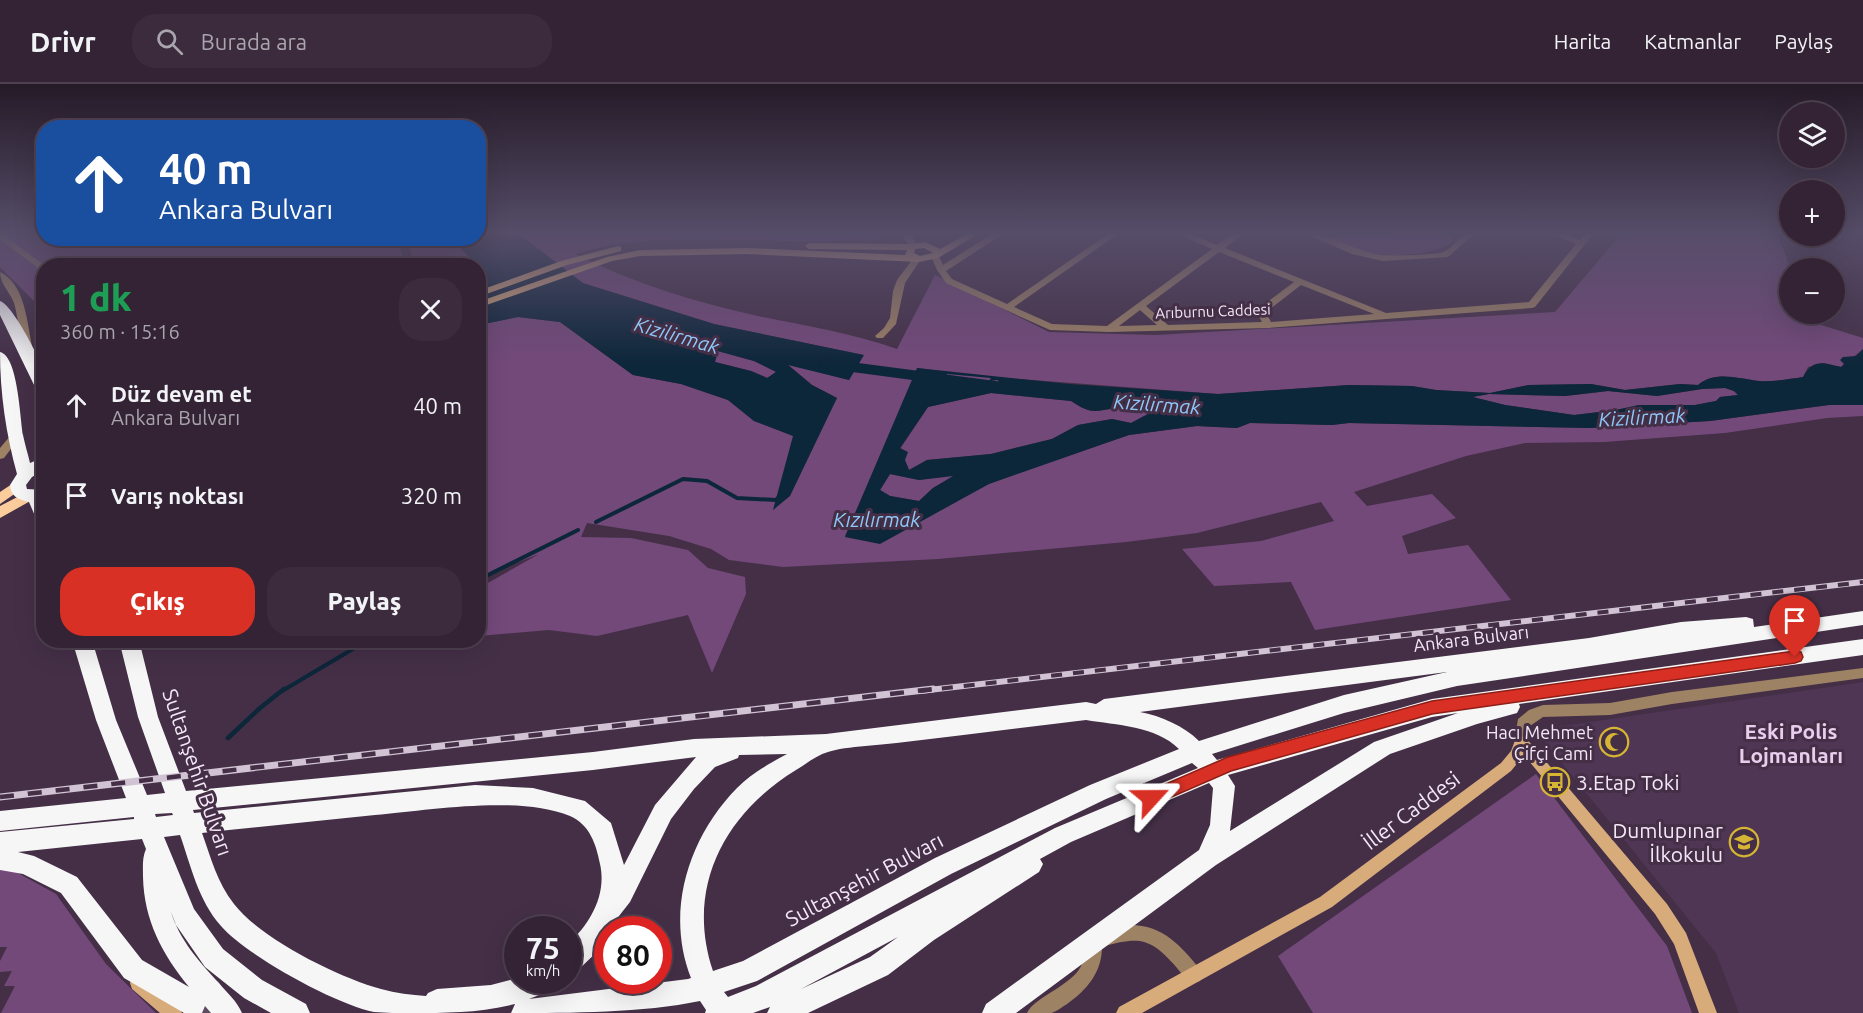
<!DOCTYPE html>
<html lang="tr">
<meta charset="utf-8">
<style>
body{margin:0;font-family:Ubuntu,sans-serif;background:#3b2b3d;color:#f1f3f6;height:100vh;display:flex;flex-direction:column;font-size:22px;white-space:nowrap}
*{box-sizing:border-box;margin:0}
p{font-size:20px;color:#a9a4ad}
.icon{flex:none;width:33px;height:33px;fill:none;stroke:currentColor;stroke-width:2;stroke-linecap:round;stroke-linejoin:round}
.map{position:relative;flex:1;overflow:hidden}
.side{position:absolute;left:36px;top:174px;width:450px;height:390px;display:flex;flex-direction:column;background:#332335;border-radius:24px;box-shadow:0 6px 24px #0002,0 0 0 2px #4e4050}
.side>*{flex:none}
.guide{position:absolute;left:36px;top:36px;width:450px;height:126px;border-radius:24px;box-shadow:0 6px 24px #0002,0 0 0 2px #4e4050;background:#1a4fa0;color:#fff;overflow:hidden}
.fabs{position:absolute;left:1779px;top:18px;display:grid;gap:12px}
.fabs a{display:grid;place-items:center;width:66px;height:66px;border-radius:50%;background:#332335;box-shadow:0 6px 24px #0002,0 0 0 2px #4e4050;font-size:30px}
.speed{position:absolute;left:504px;top:832px;display:flex;gap:12px;font-size:30px;font-weight:700;text-align:center}
.speed>*{display:grid;place-content:center;width:78px;height:78px;border-radius:50%;background:#332335;box-shadow:0 6px 24px #0002,0 0 0 2px #4e4050;line-height:1}
.speed small{font-size:15px;font-weight:400}
.speed .limit{border:9px solid #d22;background:#fff;color:#111}
.pin{position:absolute;display:grid;place-items:center;width:51px;height:51px;color:#fff;margin:-62px -26px;border-radius:50% 50% 50% 0;rotate:-45deg;box-shadow:0 0 6px #0007}
.pin .icon{rotate:45deg}
.me{position:absolute;width:66px;margin:-33px;rotate:66deg;stroke-linejoin:round;filter:drop-shadow(0 0 4px #0008)}
.turn{display:flex;align-items:center;gap:21px;height:126px;padding:0 24px;font-size:27px}
.turn .icon{width:78px;height:78px;stroke-width:2.5}
.turn b{display:block;font-size:42px;line-height:51px}
.round{display:grid;place-items:center;flex:none;width:63px;height:63px;border-radius:24px;background:#3b2b3d}
.headline{display:flex;align-items:center;justify-content:space-between;height:102px;padding:0 24px}
h1{font-size:36px;font-weight:800;line-height:45px;color:#1e9e55}
.cta{display:flex;gap:12px;margin-top:auto;padding:12px 24px}
.cta a{flex:1;height:69px;border-radius:24px;background:#d93025;color:#fff;font-size:24px;font-weight:800;line-height:69px;text-align:center}
.cta a+a{background:#3b2b3d;color:#f1f3f6}
ul{padding:0;list-style:none}
li{display:flex;align-items:center;gap:18px;height:90px;padding:0 24px}
li div{flex:1}
li b{display:block;font-size:22px}
li em{font-style:normal}
header{display:flex;align-items:center;gap:36px;box-sizing:border-box;height:84px;padding:0 30px;background:#332335;border-bottom:2px solid #4e4050}
header strong{font-size:28px}
nav{display:flex;gap:33px;margin-inline-start:auto;font-size:21px}
.search{width:420px;height:54px;background:#3b2b3d;display:flex;align-items:center;gap:15px;box-sizing:border-box;padding:0 21px;border-radius:24px;color:#a9a4ad;font-size:22px}
.map>svg:first-child{display:block}
</style>
<header>
<strong>Drivr</strong>
<div class="search"><svg class="icon" aria-label="search" viewBox="0 0 24 24"><circle cx="10" cy="10" r="6"/><path d="M15 15l6 6"/></svg>Burada ara</div>
<nav><a>Harita</a><a>Katmanlar</a><a>Paylaş</a></nav>
</header>
<div class="map">
<svg width="1863" height="929" viewBox="0 0 1863 929">
<rect width="100%" height="100%" fill="#442f47"/>
<path fill="#4f3654" d="M1863,598V929H1739L1716,869L1535,646Z"/>
<path fill="#73497a" d="M43,150L44,154L397,155L406,181L44,182L43,244L36,219L0,183V151Z
M519,150H887L879,155C849,156 818,158 788,157C716,156 644,149 575,170C633,199 695,218 758,232C805,242 852,249 897,265L935,191L1049,248L1156,251L1555,228L1621,150H1778L1790,184L1789,206L1787,208L1790,230H1807L1818,240L1863,254V265L1841,283L1824,279L1808,283L1803,293C1789,295 1774,298 1759,297C1740,295 1715,286 1698,301L1680,300L1625,306L1591,300L1529,301L1490,309L1436,306L1412,302L1349,301L1218,310L992,293L990,296H998L1000,303C980,302 961,305 943,297L947,289L970,292L918,284L845,452L1060,374L1129,351L1197,342L1237,344L1250,339L1332,341L1349,339L1590,344L1710,337L1829,321H1863V332L1827,334L1725,349L1604,358L1525,359L1466,372L1354,408L1367,422L1432,410L1456,434L1402,452L1408,470L1468,461L1511,516L1315,546L1291,498L1214,502L1182,465L1261,457L1334,437L1321,418L1197,449L1126,458L938,475L783,483L729,476L711,465L669,452L587,439L581,453L631,454L688,466L708,484L745,493L746,510L712,589L688,531L597,552L549,546L479,552V504L539,470L479,493L478,241L518,233L560,238L633,291L681,300L728,316L754,337L794,352L774,426L837,314L812,301L787,280L849,296L863,271L714,240L582,199Z
M1441,150L1452,154L1453,158C1434,171 1389,174 1367,168C1351,163 1335,156 1319,151Z
M408,155H451L478,182L414,181Z
M717,267L754,277L777,287L768,294L751,287L715,278Z
M1725,304L1734,307L1738,311L1720,313L1716,317L1695,321H1639L1616,326L1574,331L1505,321L1472,313L1489,310L1565,312L1608,307L1657,312L1702,305Z
M991,309L1071,317C1092,331 1094,327 1117,324C1128,323 1141,325 1152,325L1148,330L1131,339L1112,335L1078,341L1052,355L991,370L927,376L909,386L900,365L928,323Z
M890,390L919,396L956,391L933,404L919,417L890,412L880,406Z
M1536,690L1667,862L1692,929H1313L1278,872Z
M0,784L18,789L56,810L106,880L156,929H1L15,902H4L12,887L0,888V877L7,863H0Z"/>
<path fill="#0c263a" fill-rule="evenodd" d="M479,150H519L583,199L714,240L864,271L849,296L788,281L812,301L837,314L790,412L773,426L793,352L754,337L728,316L681,300L633,291L560,238L518,233L479,241L480,183L451,155L478,154ZM718,267L754,277L776,288L767,294L751,287L715,278Z
M1863,265V321H1829L1710,337L1590,344L1349,339L1332,341L1250,339L1237,344L1197,342L1129,351L989,400L880,460L845,453L917,284L1069,300L1218,310L1349,301L1412,302L1436,306L1490,309L1529,301L1591,300L1625,306L1680,300L1698,301C1715,286 1740,295 1759,297C1774,298 1789,295 1803,293C1814,274 1822,279 1841,283L1844,280L1840,276L1843,273L1856,272ZM947,290L991,294L989,297L998,296L1000,303L959,302L943,297ZM1725,304L1734,307L1738,311L1720,313L1716,317L1695,321H1639L1616,326L1574,331L1505,321L1473,313L1489,310L1565,312L1608,307L1657,312L1702,305ZM991,309L1071,317C1092,331 1094,327 1117,324C1128,323 1141,324 1151,326L1148,330L1131,339L1112,335L1078,341L1052,355L991,370L927,376L909,386L905,376L908,368L900,364L928,323ZM890,390L919,396L953,392L933,404L919,417L890,412L880,406Z"/>
<g fill="none" stroke-linecap="round" stroke-linejoin="round">
<path stroke="#0c263a" stroke-width="4" d="M596,438L683,395L707,397L737,414L776,416L779,413
M478,496L578,446
M282,607L368,556"/>
<path stroke="#0c263a" stroke-width="4.5" d="M228,654L260,624L284,605"/>
<path fill="#0c263a" fill-rule="evenodd" d="M828,275L1026,301L1032,302L1035,306L1032,310L1026,311L822,284L819,280L822,276Z"/>
<path stroke="#5e4b61" stroke-width="23" stroke-dasharray="23 11" stroke-linecap="butt" d="M193,920L217,929"/>
<path fill="#9e8264" fill-rule="evenodd" d="M0,150H3L45,182L44,188L0,156Z
M901,150H910L918,162L917,164H911Z
M992,150H1003L946,187L952,195L1007,220L1108,150H1118L1014,223L1052,240L1107,242L1212,165L1178,150H1191L1217,161L1232,150H1242L1225,164L1386,229L1529,218L1576,160L1552,150H1565L1580,156L1584,150H1593L1535,223L1532,224L1268,244L1109,248L1050,246L946,199L937,186L931,172L932,170H938L943,181ZM1219,168L1294,198L1258,225L1256,227L1262,238L1168,241L1146,222ZM1301,201L1374,230L1271,238L1266,228ZM1140,226L1157,241L1119,242Z
M1306,150C1333,150 1356,168 1382,171C1391,172 1436,171 1443,168C1457,163 1455,150 1474,150L1448,173L1383,177L1352,170Z
M917,172L921,175L905,199L896,240L883,254H877L875,252L884,244L890,234L893,207L897,196L912,176Z
M0,188C25,200 27,238 32,262L30,264L27,265L22,262C19,248 18,233 14,219C10,208 0,200 0,188Z
M15,350L20,353L4,374L0,375V364L11,351Z
M1863,584V594L1672,620L1610,631L1543,633L1530,642L1526,662L1521,664L1516,662L1514,658L1518,635L1529,626L1543,621L1610,619L1672,608Z
M1128,841C1162,840 1180,861 1200,885L1202,891L1200,897L1194,899C1186,896 1182,890 1177,884C1151,854 1140,852 1102,863C1102,888 1087,906 1067,920C1062,923 1056,928 1051,929C1044,929 1035,929 1027,929C1033,915 1066,903 1078,887C1087,876 1083,863 1088,851Z"/>
<path fill="#d8ab7b" fill-rule="evenodd" d="M967,150H978L938,174L919,178L748,170L640,172L612,177L478,224V218L607,173L640,166L748,164L905,171L907,166L809,165L805,162L809,159L912,160L925,158L940,165ZM924,164L933,169L920,172L914,169L915,165Z
M618,162L621,163V167L567,181L478,213V207L561,177Z
M1521,652L1526,654L1667,820L1686,849L1717,929H1699L1674,860L1655,830L1524,671L1511,687L1332,823L1142,929H1116L1119,923L1320,813L1501,679L1511,667L1516,654Z
M138,891L144,893L179,923L182,929H160L132,905L130,899L132,893Z"/>
<path fill="#fccd9c" fill-rule="evenodd" d="M18,396L23,398L25,401L23,404L0,420V408Z
M29,407L34,409L36,412L34,415L0,434V422Z"/>
<path fill="#f6f6f6" fill-rule="evenodd" d="M0,217C12,220 42,277 44,290C44,296 44,303 44,310L36,305L0,231Z
M0,268C18,272 20,334 23,351C25,361 28,370 30,379L44,373V386L32,393L26,401L27,405L44,406V441L38,439L29,418C18,415 11,413 10,401L17,390C6,350 0,309 0,268Z
M1863,527V541L1457,602L1344,629L1212,670L1217,676L1432,615L1863,555V571L1519,620L1520,623L1517,629L1477,640L1390,670L1216,781L1016,929H982L986,920L1199,766L1210,741L1213,704L1209,699L1071,758L1040,775L1043,780L1039,788L934,856L888,891L808,929H767L770,923L753,929H705L706,926L700,917C643,929 571,929 511,929L515,920C480,929 446,929 411,929C399,929 386,929 374,928C335,920 247,872 221,842C198,816 191,782 180,751L164,753L194,825L223,865L262,896L306,920L310,929H271L244,914L205,883L176,841L171,828C179,855 200,879 219,899C227,909 237,917 242,929H211L205,922L202,929H184L124,894L61,809L23,790L0,786V748L134,735V733L0,747V727L126,714L96,636L72,556H92L116,636L147,711L165,709L138,633L119,556H139L158,633L186,707L593,668L694,655L826,650L1086,618L1096,620L1104,615L1589,554L1681,538L1746,533L1753,535L1754,543ZM1447,588L1344,611L1199,657C1184,642 1161,632 1140,628ZM1458,629L1374,658L1230,747L1235,702L1228,691L1432,633ZM1086,636C1116,641 1156,642 1179,665L1090,701L935,774L743,877L713,887C685,804 724,730 796,686C806,680 817,671 828,668C846,662 884,661 905,658C965,651 1026,643 1086,636ZM787,670C770,679 751,690 737,704C688,754 665,828 691,894L688,895L529,915L552,906L556,897H518V894L491,901L437,905L428,909L426,912C411,911 396,909 381,905C338,893 261,855 234,820C217,798 211,774 202,749C259,743 317,737 375,731C429,726 519,711 570,732C590,741 596,760 600,780C607,811 590,840 568,860V890L577,887L599,866L608,846L630,818L671,735L694,705L715,683L738,674L739,671ZM696,673L655,721L624,781L611,739L585,717L533,704L475,701L194,729L193,726L593,686ZM1192,679L1198,684L1055,744L756,902L728,913L724,908L757,897L951,790L1106,715ZM172,729L173,731L156,733L155,730ZM142,755L146,765C142,774 143,783 143,793C144,836 162,870 189,903L142,876L77,793L34,772L18,768ZM898,853L870,873L801,905Z"/>
<g stroke="#d1c3d4" stroke-width="6">
<path id="rail-far1" d="M920,607L1863,498"/>
</g>
<g stroke="#d1c3d4" stroke-width="7">
<path id="rail" d="M0,713L933,605"/>
</g>
<use href="#rail-far1" stroke="#442f47" stroke-width="4" stroke-dasharray="11" stroke-linecap="butt"/>
<use href="#rail" stroke="#442f47" stroke-width="4.5" stroke-dasharray="14" stroke-linecap="butt"/>
</g>
<linearGradient id="sky" x2="0" y2="1"><stop stop-color="#251a27"/><stop offset="0.53" stop-color="#564d69"/><stop offset="1" stop-color="#564d69" stop-opacity="0"/></linearGradient>
<rect width="1863" height="281" fill="url(#sky)"/>
<path fill="#d93025" stroke="#8d1f18" stroke-width="1.5" d="M1795,567L1801,568L1803,573L1801,577L1795,579L1432,630L1231,687L1151,722L1145,719L1143,714L1145,709L1228,673L1432,617Z"/>
<defs>
<g id="mosque-ring" transform="scale(1.5)"><circle r="9.5" fill="#442f47" stroke="#d6b534" stroke-width="1.5"/><path d="M3.5-4.9A6 6 0 1 0 3.5 4.9A5 5 0 1 1 3.5-4.9Z" fill="#d6b534"/></g>
<g id="bus-ring" transform="scale(1.5)"><circle r="9.5" fill="#442f47" stroke="#d6b534" stroke-width="1.5"/><path d="M-5-6H5V4H4V6H2V4H-2V6H-4V4H-5ZM-3.5-4V0h7V-4ZM-3.5 1.2v1.5H-2V1.2ZM2 1.2v1.5H3.5V1.2Z" fill="#d6b534"/></g>
<g id="school-ring" transform="scale(1.5)"><circle r="9.5" fill="#442f47" stroke="#d6b534" stroke-width="1.5"/><path d="M0-5L7-2L0 1L-7-2ZM-4 1L0 2.5L4 1V4Q0 6-4 4Z" fill="#d6b534"/></g>
</defs>
<g fill-rule="evenodd">
<use href="#mosque-ring" x="1614" y="658"/>
<use href="#bus-ring" x="1555" y="698"/>
<use href="#school-ring" x="1744" y="758"/>
</g>
<g text-anchor="middle" dominant-baseline="central" stroke-width="6" stroke-linejoin="round" paint-order="stroke">
<g font-size="15" fill="#f4e7f7" stroke="#442f47">
<text transform="translate(1213 227) rotate(-2)">Arıburnu Caddesi</text>
</g>
<g font-size="18" fill="#f4e7f7" stroke="#442f47">
<text transform="translate(1471 554) rotate(-7)">Ankara Bulvarı</text>
</g>
<g font-size="18" fill="#f4e7f7" stroke="#442f47" text-anchor="end">
<text x="1593" y="648">Hacı Mehmet<tspan x="1593" dy="21">Çifçi Cami</tspan></text>
</g>
<g font-size="20" font-style="italic" fill="#8dc8f8" stroke="#442f47">
<text transform="translate(677 251) rotate(16)">Kizilirmak</text>
<text transform="translate(1157 320) rotate(4)">Kizilirmak</text>
<text transform="translate(1642 333) rotate(-3)">Kizilirmak</text>
<text x="877" y="435">Kızılırmak</text>
</g>
<g font-size="21" font-weight="bold" fill="#e8ceec" stroke="#442f47">
<text x="1791" y="647">Eski Polis<tspan x="1791" dy="24">Lojmanları</tspan></text>
</g>
<g font-size="21" fill="#f4e7f7" stroke="#442f47">
<text transform="translate(198 688) rotate(71)">Sultanşehir Bulvarı</text>
<text transform="translate(1411 726) rotate(-37)">İller Caddesi</text>
<text transform="translate(864 795) rotate(-28)">Sultanşehir Bulvarı</text>
</g>
<g font-size="21" fill="#f4e7f7" stroke="#442f47" text-anchor="start">
<text x="1576" y="698">3.Etap Toki</text>
<text x="1723" y="746" text-anchor="end">Dumlupınar<tspan x="1723" dy="24">İlkokulu</tspan></text>
</g>
</g>
</svg>
<div class="fabs">
<a><svg class="icon" aria-label="layers" viewBox="0 0 24 24"><path d="M12 4l9 5-9 5-9-5zM3 14l9 5 9-5"/></svg></a>
<a>+</a>
<a>−</a>
</div>
<div class="speed"><div>75<small>km/h</small></div><div class="limit">80</div></div>
<div class="pin" style="left:1795px;top:573px;background:#d93025"><svg class="icon" aria-label="arrive" viewBox="0 0 24 24"><path d="M6 21V4h12l-3 4 3 4H6"/></svg></div>
<svg class="me" style="left:1151px;top:714px" viewBox="-20 -20 40 40"><path d="M0-17L14 15 0 8-14 15z" fill="#d93025" stroke="#fff" stroke-width="4"/></svg>
<div class="guide">
<div class="turn"><svg class="icon" aria-label="ahead" viewBox="0 0 24 24"><path d="M12 20V5M6 11l6-6 6 6"/></svg><div><b>40 m</b>Ankara Bulvarı</div></div>
</div>
<section class="side">
<div class="headline"><div><h1>1 dk</h1><p>360 m · 15:16</p></div><a class="round"><svg class="icon" aria-label="close" viewBox="0 0 24 24"><path d="M6 6l12 12M18 6L6 18"/></svg></a></div>
<ul>
<li><svg class="icon" aria-label="ahead" viewBox="0 0 24 24"><path d="M12 20V5M6 11l6-6 6 6"/></svg><div><b>Düz devam et</b><p>Ankara Bulvarı</p></div><em>40 m</em></li>
<li><svg class="icon" aria-label="arrive" viewBox="0 0 24 24"><path d="M6 21V4h12l-3 4 3 4H6"/></svg><div><b>Varış noktası</b></div><em>320 m</em></li>
</ul>
<div class="cta"><a>Çıkış</a><a>Paylaş</a></div>
</section>
</div>
